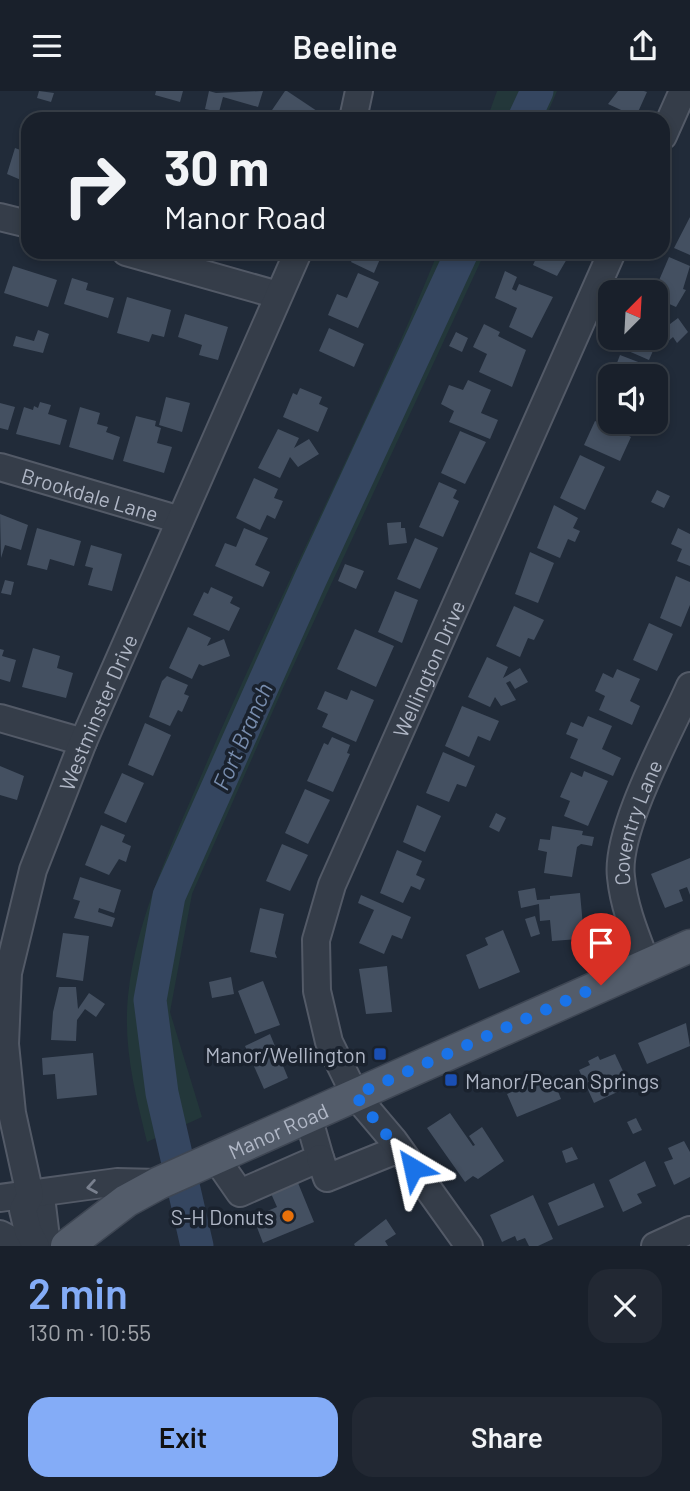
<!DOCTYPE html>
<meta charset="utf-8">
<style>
body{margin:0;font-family:Barlow,sans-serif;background:#222833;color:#f1f3f6;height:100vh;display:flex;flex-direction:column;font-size:26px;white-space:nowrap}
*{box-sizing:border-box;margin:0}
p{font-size:23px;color:#9fa3a9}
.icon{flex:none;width:38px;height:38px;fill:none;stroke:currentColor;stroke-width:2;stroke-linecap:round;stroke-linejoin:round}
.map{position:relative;height:1155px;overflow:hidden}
.panel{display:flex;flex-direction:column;background:#19202b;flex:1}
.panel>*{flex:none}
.top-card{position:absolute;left:21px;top:21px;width:649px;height:147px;border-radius:21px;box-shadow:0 4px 10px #0003,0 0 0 2px #373e47;background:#19202b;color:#f1f3f6;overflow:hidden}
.needle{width:46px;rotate:24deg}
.controls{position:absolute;left:598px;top:189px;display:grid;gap:14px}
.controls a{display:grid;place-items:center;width:70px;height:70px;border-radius:14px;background:#19202b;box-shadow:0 4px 10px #0003,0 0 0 2px #373e47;font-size:35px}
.pin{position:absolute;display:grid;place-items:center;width:60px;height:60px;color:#fff;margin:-72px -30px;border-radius:50% 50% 50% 0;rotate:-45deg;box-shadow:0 0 7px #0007}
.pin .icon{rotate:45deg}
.me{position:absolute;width:77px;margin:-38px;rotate:324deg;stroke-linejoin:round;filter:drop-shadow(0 0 5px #0008)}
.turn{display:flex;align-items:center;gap:24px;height:147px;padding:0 28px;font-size:32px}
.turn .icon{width:91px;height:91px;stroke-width:2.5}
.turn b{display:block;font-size:49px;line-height:60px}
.round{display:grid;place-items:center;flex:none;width:74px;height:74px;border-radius:21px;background:#222833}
.overview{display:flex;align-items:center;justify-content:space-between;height:119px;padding:0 28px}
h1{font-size:42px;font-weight:600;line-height:52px;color:#84acf7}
.button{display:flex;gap:14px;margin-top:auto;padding:14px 28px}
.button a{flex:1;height:80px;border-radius:21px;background:#84acf7;color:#111;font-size:28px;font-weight:600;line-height:80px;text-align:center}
.button a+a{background:#222833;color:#f1f3f6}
header{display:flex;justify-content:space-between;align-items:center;height:91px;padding:0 28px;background:#19202b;font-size:32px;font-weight:600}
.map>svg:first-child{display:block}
</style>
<header><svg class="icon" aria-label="menu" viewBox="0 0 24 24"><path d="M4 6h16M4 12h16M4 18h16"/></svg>Beeline<svg class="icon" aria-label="share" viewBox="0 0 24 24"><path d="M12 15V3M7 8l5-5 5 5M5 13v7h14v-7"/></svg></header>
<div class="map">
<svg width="690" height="1155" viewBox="0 0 690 1155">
<rect width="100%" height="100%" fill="#212b39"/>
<path fill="#23373a" d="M497,0H557L545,28H487Z
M438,161H485L284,595L192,803L170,921L202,1026L147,1051C135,1002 123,956 128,905C137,822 175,747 207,671C281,499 368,334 438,161Z"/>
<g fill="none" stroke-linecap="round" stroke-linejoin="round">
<path stroke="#354660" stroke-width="33" d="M524,28L537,0
M197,1155L162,1002L150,909L169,805L310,489L462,161"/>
</g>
<path fill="#445061" d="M39,0L54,2L51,11L37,7Z
M156,0H183L180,11L155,4Z
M209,0L216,2L263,0L258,16L223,6L219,21L205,18Z
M285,0H287L326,26L278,28L270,22Z
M618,0H644L647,1L638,21L634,19L632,24L608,13Z
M28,47V92L7,83L15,57L23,60Z
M690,126V164L674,157Z
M356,161H383L374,182L351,171Z
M539,161H571L557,185L533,174Z
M669,166L690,175L683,198L686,199L676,216L656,207L654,201Z
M13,175L57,189L48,216L4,202Z
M505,180L517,186L512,198L516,200L519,193L553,206L532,247L509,236L517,217L495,207Z
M358,182L379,191L358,237L328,224L337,203L347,207Z
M72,187L88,192L86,199L114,207L108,227L64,213Z
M127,206L171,219L164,246L152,243L149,251L117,242Z
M185,223L228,236L218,269L199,264L202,254L178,246Z
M656,224L667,229L666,236L678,227L688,241L677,252L673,246L665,253L659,246L649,269L626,259L632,247H656Z
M484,233L500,241L498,245L526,259L512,296L479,281L487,263L473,256Z
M329,237L364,253L354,276L319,260Z
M38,239L49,243L43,262L13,255L16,245L34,250Z
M456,241L468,247L462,261L449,255Z
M620,264L646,274L641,285H612Z
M468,289L491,299L481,322L498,329L490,348L449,331L454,320L441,313L449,294L463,299Z
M300,297L322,306L319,313L328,317L318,341L283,326L293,302L297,304Z
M166,306L190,312L182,341L159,334Z
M40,311L51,314L48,323L67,329L60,354L16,343L24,316L33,319L34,315L38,317Z
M0,312L15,316L8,339L0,337Z
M80,316L100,322L97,333L108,336L106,341L120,346L113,369L69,356Z
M605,318L611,321V331H626L621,341L631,346L620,370L584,354L595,330L599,332Z
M136,325L156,330L155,335L161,337L157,352L172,356L164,382L123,370Z
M278,338L299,347L294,357L309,348L319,363L298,376L290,366L280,387L258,377Z
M460,340L486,351L465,393L441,382Z
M580,364L605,376L585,419L560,407Z
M254,387L278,398L274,407L283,410L275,428L267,424L260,439L236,427Z
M439,391L457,399L453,407L459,410L443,446L419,436Z
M657,399L670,405L664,417L651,411Z
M554,414L578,427L573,437L580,440L575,451L568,448L560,467L537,457Z
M0,423L28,434L21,459L5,454L1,467Z
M401,431V437H405L407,452L389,454L387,432Z
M37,437L81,450L74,475L50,468L47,479L27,474Z
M244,437L268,447L255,474L270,481L263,496L215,475L225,452L236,456Z
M678,437L690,443V475L677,470L682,458L671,453Z
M415,447L438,457L420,498L397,488Z
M91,454L122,463L112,500L88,494L93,477L85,475Z
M530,461L554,472L538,512L515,503Z
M345,473L364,480L356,498L338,490Z
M676,485L690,491V514L681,536L660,527Z
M5,489L14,491L11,504L1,502Z
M211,496L233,506L230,512L240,517L229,540L193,524L204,501L208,503Z
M395,500L418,509L402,552L378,541Z
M514,515L544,529L534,549L528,547L520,566L496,555Z
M649,532L673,543L657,580L633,569Z
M188,536L211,547L207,555L224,548L230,565L203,575L199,573L192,588L169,577Z
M355,538L394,555L376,596L337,578Z
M33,557L60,565L57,577L73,582L66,607L22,596Z
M0,558L4,559L2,565L16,569L10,591L0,588Z
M487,566L508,576L503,587L520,577L528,591L515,598L510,590L506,592L516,609L501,615L495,606L490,616L468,606Z
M617,578L640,588L630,610L640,615L632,634L599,619L605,605L595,600L603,582L613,587Z
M167,585L188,594L184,603L189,605L182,621L178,619L170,635L149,626L162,590Z
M351,599L374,609L356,651L322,636L328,623L317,618L325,600L347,609Z
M462,615L499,630L490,650L478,645L469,666L445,655Z
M588,625L612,635L602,658L621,667L613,685L570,667L578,648L566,643L571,631L583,636Z
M145,632L171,644L153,685L128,674Z
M332,646L350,654L347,662L350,663L333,701L307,690L324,652L328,654Z
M443,661L475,675L466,696L457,693L449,711L426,702Z
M0,675L24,685L17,709L0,704Z
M584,680L608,690L588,735L564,725L570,710L560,706L571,681L582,686Z
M122,682L144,692L126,732L104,722Z
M305,698L330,709L308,753L285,742Z
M417,714L441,725L425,761L403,751Z
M496,722L506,727L499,741L489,736Z
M101,734L125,744L122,751L131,755L126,771L119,768L109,784L85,774Z
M552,735L583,740L582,744L594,746L592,755L581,753L577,756L572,786L544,782L547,761L538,759L540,748L550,749Z
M282,753L308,764L290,800L266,790Z
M397,759L422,770L416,784L425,788L420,799L411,795L403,812L380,802Z
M690,767V804L687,796L679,799L683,810L665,817L651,783Z
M80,786L121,799L114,822L99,817L98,821L115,827L112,836L74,827L80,810L73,808Z
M535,797L537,809L550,808V805L580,802L583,835H578L579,848L552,850L550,829L540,830L539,813L521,817L518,800Z
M361,804L411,826L402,848L392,844L384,863L359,852L374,819L358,812Z
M260,817L284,823L275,862L277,867L250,861Z
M535,825L540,843L531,846L525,828Z
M503,839L520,881L479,898L466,864L488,854L485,847Z
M63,842L89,845L83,890L56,886Z
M387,875L392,921L366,923L359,878Z
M231,886L234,903L212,907L209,891Z
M263,890L280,934L255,943L238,900Z
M59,896H76L78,918L89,902L105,913L96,926L85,918L77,929L76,950L51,949L53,921Z
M686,932L690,955L647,973L638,952Z
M270,943L288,987L264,998L245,955Z
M93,962L97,1004L57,1008L55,983L43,984L42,967Z
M615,963L630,995L594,1012L579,979L590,974L588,970L598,965L600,969Z
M552,985L561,1008L517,1026L507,1003Z
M450,1022L473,1055L475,1054L469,1045L482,1036L504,1070L478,1088L473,1085L465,1091L427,1037Z
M636,1027L642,1039L633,1043L627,1031Z
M684,1050L690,1061V1086L674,1094L664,1071L673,1068L668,1057Z
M572,1056L578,1068L566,1072L562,1060Z
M645,1070L656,1095L637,1103L642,1112L623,1121L609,1089Z
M296,1087L314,1131L263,1152L253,1126L277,1116L269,1098Z
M594,1092L604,1116L558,1135L548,1112Z
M533,1104L553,1148L538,1155H529L525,1147L517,1150L515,1145L502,1151L490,1124Z
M386,1128L396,1143L385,1150L388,1155H355L354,1153Z"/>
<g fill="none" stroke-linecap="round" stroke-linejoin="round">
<g stroke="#535a67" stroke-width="30">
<g id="minor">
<path d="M353,28L359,0"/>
<path d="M663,45L683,0"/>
<path d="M0,126L28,133"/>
<path d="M126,161L278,204"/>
<path id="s1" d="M0,376L180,429"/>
<path d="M0,627L83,651"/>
<path id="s2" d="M647,874C636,845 624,817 621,786C615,739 670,641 690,595"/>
<path d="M215,1066L240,1102L320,1067L308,1025"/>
<path d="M320,1067L327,1087L399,1058"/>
<path d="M30,1104L42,1114L47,1155"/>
<path d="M0,1107L117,1091L159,1092"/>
<path d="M0,1143L23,1155"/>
<path id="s3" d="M36,1155L28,1140L23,1119L30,1104L12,1022L5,953L8,882L33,779L83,651L298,161"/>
<path id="s4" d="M469,1155L394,1050L355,1004L329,951L317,900L316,849L332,794L612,161"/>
<path d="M655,1155L690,1139"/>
</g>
</g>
<g stroke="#3e4653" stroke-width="35">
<g id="major">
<path id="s5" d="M67,1155L126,1110L159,1092L690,855"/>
</g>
</g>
<use href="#minor" stroke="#353d49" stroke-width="26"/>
<use href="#major" stroke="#535c6a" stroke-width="32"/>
</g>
<defs><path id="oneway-chevron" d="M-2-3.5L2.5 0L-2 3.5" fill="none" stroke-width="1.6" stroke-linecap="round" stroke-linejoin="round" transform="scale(1.75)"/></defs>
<use stroke="#79808e" href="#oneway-chevron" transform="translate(92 1096) rotate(170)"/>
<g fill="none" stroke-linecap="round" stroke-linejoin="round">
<path stroke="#1a73e8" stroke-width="12" stroke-dasharray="0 21.6" d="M413,1077L355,1004L601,894"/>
</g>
<g fill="#1a4fb4" stroke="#1a222e" stroke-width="2.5">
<rect x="373" y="956" width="14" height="14" rx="3.5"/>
<rect x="444" y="982" width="14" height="14" rx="3.5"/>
</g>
<circle fill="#e8710a" stroke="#1a222e" stroke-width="2.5" cx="288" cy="1125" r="7"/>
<g text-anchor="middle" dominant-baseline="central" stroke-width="7" stroke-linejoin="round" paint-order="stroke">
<g font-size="21" fill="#b0b7c6" stroke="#1a222e">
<text stroke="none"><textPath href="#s1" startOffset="94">Brookdale Lane</textPath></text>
<text stroke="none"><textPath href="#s4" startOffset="646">Wellington Drive</textPath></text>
<text stroke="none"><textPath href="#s3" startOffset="556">Westminster Drive</textPath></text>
<text stroke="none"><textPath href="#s2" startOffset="149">Coventry Lane</textPath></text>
<text stroke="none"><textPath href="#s5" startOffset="242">Manor Road</textPath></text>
</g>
<g font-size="21" fill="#b0b7c6" stroke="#1a222e" text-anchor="end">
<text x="366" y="963">Manor/Wellington</text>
<text x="465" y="989" text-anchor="start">Manor/Pecan Springs</text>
<text x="274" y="1125">S-H Donuts</text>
</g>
<g font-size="23" font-style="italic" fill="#788dae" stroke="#1a222e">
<text transform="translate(242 645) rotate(-66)">Fort Branch</text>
</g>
</g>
</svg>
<div class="controls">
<a><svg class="needle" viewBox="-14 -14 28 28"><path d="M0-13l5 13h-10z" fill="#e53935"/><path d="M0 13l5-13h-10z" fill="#9fa3a9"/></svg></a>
<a><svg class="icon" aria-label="sound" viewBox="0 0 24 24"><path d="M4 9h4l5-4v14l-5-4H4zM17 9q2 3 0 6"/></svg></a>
</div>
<div class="pin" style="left:601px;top:894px;background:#d93025"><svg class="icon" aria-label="arrive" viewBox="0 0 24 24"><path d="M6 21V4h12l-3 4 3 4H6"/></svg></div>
<svg class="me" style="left:413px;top:1077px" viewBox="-20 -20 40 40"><path d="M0-17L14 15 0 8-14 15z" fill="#1a73e8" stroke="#fff" stroke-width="4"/></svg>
<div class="top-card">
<div class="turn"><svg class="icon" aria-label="right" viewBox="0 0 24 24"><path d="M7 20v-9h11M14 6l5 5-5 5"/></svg><div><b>30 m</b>Manor Road</div></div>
</div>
</div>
<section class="panel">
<div class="overview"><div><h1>2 min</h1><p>130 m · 10:55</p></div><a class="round"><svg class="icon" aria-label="close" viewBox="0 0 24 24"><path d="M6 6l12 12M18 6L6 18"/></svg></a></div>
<div class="button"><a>Exit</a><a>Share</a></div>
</section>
